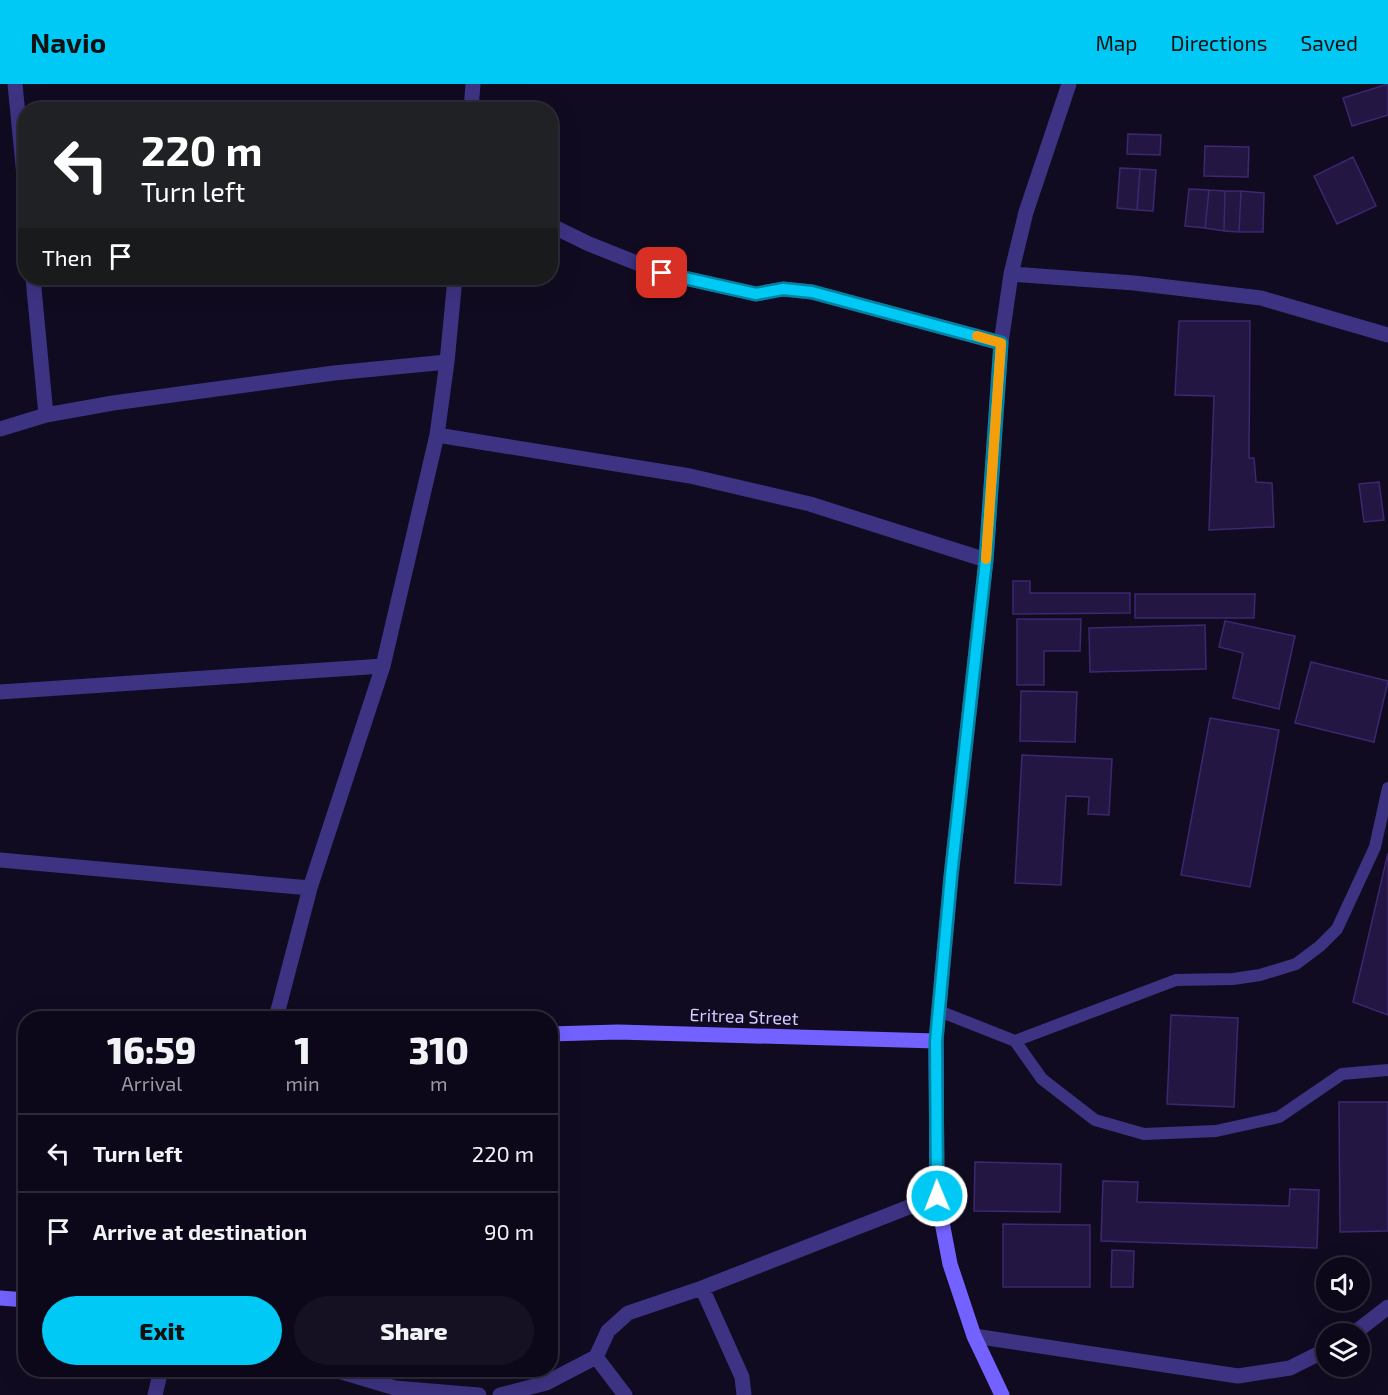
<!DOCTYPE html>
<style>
body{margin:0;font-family:"Exo 2",sans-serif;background:#161122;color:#f1f3f6;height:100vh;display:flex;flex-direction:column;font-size:22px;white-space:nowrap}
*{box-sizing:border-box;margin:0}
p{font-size:20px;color:#9a9aa2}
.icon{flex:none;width:33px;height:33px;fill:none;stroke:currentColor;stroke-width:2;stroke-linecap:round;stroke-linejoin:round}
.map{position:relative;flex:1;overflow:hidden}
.side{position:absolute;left:18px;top:927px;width:540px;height:366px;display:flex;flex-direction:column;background:#0d0819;border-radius:24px;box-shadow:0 6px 24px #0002,0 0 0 2px #2d2938}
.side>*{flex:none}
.hud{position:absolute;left:18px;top:18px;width:540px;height:183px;border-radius:24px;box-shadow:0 6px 24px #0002,0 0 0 2px #2d2938;background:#202124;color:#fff;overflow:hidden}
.fabs{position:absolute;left:1316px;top:1173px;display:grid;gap:12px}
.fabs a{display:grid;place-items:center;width:54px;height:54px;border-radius:50%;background:#0d0819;box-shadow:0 6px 24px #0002,0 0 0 2px #2d2938;font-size:30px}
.pin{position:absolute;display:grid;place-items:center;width:51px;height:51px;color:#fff;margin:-26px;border-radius:12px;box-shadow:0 3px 9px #0006}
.me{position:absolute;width:66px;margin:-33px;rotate:359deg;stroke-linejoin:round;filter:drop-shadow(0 0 4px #0008)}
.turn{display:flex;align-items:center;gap:21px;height:126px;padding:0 24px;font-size:27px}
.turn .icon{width:78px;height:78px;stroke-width:2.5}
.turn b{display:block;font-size:42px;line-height:51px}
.then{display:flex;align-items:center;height:57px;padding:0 24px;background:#0003;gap:12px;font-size:22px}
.eta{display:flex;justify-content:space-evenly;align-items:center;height:102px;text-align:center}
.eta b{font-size:36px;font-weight:800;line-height:42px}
.action{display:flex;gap:12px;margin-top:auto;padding:12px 24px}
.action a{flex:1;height:69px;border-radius:36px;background:#00c9f6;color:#111;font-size:24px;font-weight:800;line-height:69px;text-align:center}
.action a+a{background:#161122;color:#f1f3f6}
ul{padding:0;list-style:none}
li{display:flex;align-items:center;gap:18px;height:78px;padding:0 24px;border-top:2px solid #2d2938}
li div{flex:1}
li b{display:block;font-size:22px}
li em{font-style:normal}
header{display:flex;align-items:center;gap:36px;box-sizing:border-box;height:84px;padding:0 30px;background:#00c9f6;color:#111}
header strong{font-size:28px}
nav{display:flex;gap:33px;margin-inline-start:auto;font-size:21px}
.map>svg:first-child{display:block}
</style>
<header>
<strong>Navio</strong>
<nav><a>Map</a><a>Directions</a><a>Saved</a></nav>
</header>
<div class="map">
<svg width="1388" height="1311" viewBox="0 0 1388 1311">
<rect width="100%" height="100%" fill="#110b21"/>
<path fill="#231643" stroke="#3c2770" stroke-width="1.5" d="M1388,0V31L1352,42L1343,14Z
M1128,50L1161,51L1160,71L1127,70Z
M1205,62L1249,63L1248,93L1204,92Z
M1353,73L1376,122L1337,140L1314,92Z
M1120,84L1140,85L1137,126L1117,124Z
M1140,85L1156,86L1153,127L1137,126Z
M1189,105L1209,106L1205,144L1185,142Z
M1209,106L1225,107L1224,147L1205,144Z
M1225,107H1241L1239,148L1224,147Z
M1241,107L1264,109L1263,148H1239Z
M1179,237H1250L1249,374H1254L1256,398L1272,399L1274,443L1209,446L1214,312L1175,311Z
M1379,398L1384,436L1364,438L1359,400Z
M1013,497H1030V509H1130V529L1013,530Z
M1135,510H1255L1254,534H1135Z
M1017,535H1081L1080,567H1044V601H1017Z
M1225,537L1295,552L1279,625L1233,614L1243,569L1219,563Z
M1205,541L1206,585L1090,588L1089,544Z
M1311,578L1388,597L1374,658L1295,639Z
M1021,607L1077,608L1075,658L1020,657Z
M1210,634L1279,646L1250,803L1181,791Z
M1022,671L1112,675L1109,731L1088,730L1089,713L1066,712L1061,801L1015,799Z
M1388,769V931L1353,918Z
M1171,931L1238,934L1234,1023L1167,1020Z
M1339,1018H1388V1147L1340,1148Z
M975,1078L1061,1080L1060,1128L974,1127Z
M1103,1097L1138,1098L1137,1118L1289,1122L1290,1105L1319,1106L1317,1164L1101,1157Z
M1003,1140L1090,1141V1203H1003Z
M1112,1166L1134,1167L1133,1203H1111Z"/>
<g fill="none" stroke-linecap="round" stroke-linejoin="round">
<path stroke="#3d3383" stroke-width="12" d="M939,927L1015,957L1042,995L1095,1036L1144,1050L1216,1047L1279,1033L1342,990L1388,986
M1015,957L1176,896L1233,895L1260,891L1296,880L1320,862L1337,845L1375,763L1388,704"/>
<path stroke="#3d3383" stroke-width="15" d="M15,0L26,112
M471,26L473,0
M550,141L589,160L662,189L756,210L783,205L812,208L1001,259
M1011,190L1134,199L1261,214L1388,251
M33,194L46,331
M0,345L46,331L113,319L334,289L447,278
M437,351L690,392L810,420L986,476
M0,608L383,582
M0,776L310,804
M276,934L310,804L383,582L437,351L447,278L455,194
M936,957L951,793L986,476L1001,259L1011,190L1026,128L1069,0
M702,1204L742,1293L744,1311
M1353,1250L1388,1223
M974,1252L1238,1292L1290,1284L1326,1266
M596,1273L625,1311
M335,1286L395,1304L479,1311
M155,1311L161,1286
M500,1311L546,1299L596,1273L608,1247L628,1229L702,1204L937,1112"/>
<path stroke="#7362ff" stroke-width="15" d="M550,950L618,948L936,957L937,1112L950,1180L974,1252L1002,1311
M0,1214L26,1216"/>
</g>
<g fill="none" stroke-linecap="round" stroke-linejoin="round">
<g stroke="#0083a0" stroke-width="15">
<path id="route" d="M662,189L756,210L783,205L812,208L1001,259L986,476L951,792L936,957L937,1112"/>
</g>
<use href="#route" stroke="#00c9f6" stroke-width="10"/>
<path stroke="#f59e0b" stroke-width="10" d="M977,252L1001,259L986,475"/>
</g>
<g text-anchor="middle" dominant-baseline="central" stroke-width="4.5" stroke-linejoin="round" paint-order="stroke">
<g font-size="18" fill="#d6cbff" stroke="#110b21">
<text transform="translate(744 932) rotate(2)">Eritrea Street</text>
</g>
</g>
</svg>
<div class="fabs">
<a><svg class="icon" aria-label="sound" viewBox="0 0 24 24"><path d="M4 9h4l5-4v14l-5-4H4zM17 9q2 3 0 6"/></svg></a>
<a><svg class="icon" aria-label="layers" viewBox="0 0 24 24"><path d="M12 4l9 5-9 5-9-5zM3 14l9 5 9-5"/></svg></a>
</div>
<div class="pin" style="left:662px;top:189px;background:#d93025"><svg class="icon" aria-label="arrive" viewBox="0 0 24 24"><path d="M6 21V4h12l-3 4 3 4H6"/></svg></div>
<svg class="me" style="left:937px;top:1112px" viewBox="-20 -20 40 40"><circle r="17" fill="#00c9f6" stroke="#fff" stroke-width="3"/><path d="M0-11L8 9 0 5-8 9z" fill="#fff"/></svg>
<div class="hud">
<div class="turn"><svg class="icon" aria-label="left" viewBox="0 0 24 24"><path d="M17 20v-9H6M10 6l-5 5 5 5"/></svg><div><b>220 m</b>Turn left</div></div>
<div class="then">Then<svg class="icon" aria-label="arrive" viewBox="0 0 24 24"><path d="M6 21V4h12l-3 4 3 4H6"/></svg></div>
</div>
<section class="side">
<div class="eta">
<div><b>16:59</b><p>Arrival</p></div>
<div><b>1</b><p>min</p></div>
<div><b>310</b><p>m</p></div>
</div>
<ul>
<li><svg class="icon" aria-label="left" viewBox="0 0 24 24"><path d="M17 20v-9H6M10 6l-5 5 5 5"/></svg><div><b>Turn left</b></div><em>220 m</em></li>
<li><svg class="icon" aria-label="arrive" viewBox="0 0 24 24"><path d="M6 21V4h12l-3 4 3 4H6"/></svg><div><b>Arrive at destination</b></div><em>90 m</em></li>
</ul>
<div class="action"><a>Exit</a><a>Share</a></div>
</section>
</div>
